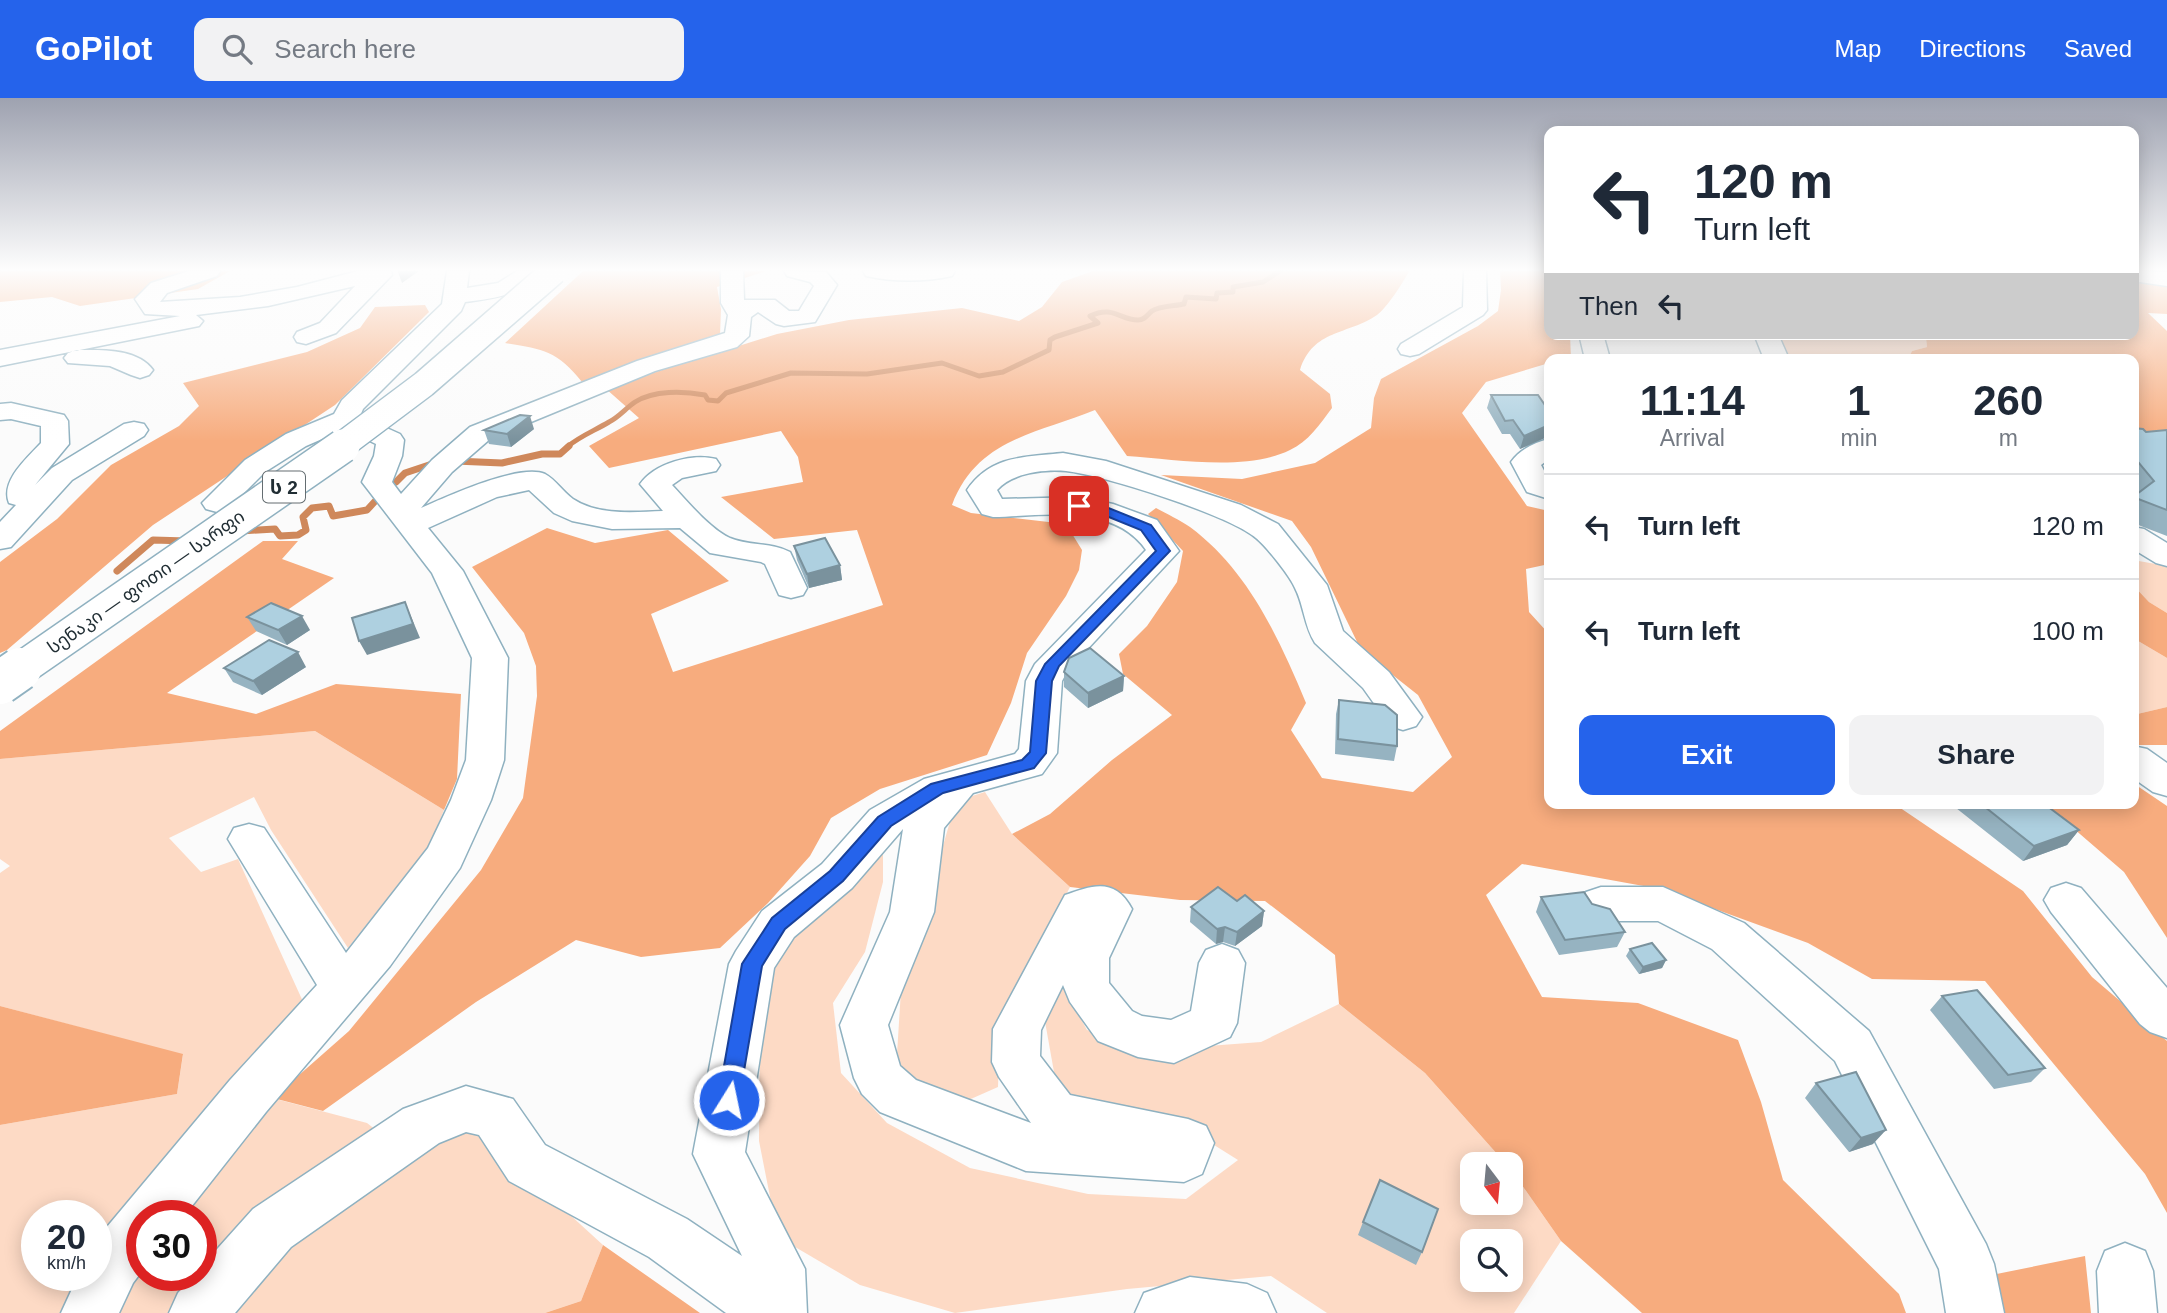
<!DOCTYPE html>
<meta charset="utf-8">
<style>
body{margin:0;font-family:Arial,"Noto Sans Georgian",sans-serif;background:#f2f2f3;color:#1f2937;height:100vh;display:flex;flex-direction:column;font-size:26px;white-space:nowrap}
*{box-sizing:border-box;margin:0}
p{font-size:23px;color:#747a83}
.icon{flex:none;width:38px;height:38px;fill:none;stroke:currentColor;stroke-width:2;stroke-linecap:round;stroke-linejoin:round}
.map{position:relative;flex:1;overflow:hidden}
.details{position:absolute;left:1544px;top:256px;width:595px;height:455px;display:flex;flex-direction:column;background:#fff;border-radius:14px;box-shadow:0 4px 18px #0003}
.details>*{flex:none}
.guide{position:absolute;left:1544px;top:28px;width:595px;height:214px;border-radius:14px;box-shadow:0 4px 18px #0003;background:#fff;color:#1f2937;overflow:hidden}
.needle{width:46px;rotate:164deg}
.tools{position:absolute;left:1460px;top:1054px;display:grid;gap:14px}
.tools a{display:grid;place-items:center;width:63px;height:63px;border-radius:14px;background:#fff;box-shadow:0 4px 18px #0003;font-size:35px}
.speed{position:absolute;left:21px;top:1102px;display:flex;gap:14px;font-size:35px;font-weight:700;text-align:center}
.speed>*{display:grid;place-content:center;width:91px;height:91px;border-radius:50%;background:#fff;box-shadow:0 4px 18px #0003;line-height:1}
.speed small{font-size:18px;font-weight:400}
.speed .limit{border:10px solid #d22;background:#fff;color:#111}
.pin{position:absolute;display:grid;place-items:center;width:60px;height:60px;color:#fff;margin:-30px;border-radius:14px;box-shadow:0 4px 10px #0006}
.me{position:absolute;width:77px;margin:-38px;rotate:10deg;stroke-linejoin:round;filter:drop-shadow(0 0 5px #0008)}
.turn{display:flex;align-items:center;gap:24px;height:147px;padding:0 35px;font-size:32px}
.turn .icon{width:91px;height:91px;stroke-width:2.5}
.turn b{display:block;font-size:49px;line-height:60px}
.then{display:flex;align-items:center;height:66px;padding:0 35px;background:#0003;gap:14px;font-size:26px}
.eta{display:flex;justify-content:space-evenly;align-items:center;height:119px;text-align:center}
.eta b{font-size:42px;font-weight:800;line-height:49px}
.action{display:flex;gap:14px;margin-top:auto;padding:14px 35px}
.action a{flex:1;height:80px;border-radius:14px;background:#2563eb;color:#fff;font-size:28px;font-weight:800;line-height:80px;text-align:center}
.action a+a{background:#f2f2f3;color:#1f2937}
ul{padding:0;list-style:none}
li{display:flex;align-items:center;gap:21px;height:105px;padding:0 35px;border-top:2px solid #e0e1e3}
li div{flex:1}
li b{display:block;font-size:26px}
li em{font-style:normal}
header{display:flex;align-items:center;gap:42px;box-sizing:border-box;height:98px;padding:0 35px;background:#2563eb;color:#fff}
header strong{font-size:33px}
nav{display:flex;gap:38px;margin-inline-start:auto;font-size:24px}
.search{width:490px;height:63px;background:#f2f2f3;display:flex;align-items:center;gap:18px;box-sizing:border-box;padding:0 24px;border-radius:14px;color:#747a83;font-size:26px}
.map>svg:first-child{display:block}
</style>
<header>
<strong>GoPilot</strong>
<div class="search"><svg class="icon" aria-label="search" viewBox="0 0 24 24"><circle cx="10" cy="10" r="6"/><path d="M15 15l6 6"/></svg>Search here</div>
<nav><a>Map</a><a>Directions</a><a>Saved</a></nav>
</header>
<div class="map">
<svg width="2167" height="1215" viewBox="0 0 2167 1215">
<rect width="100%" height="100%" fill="#fbfbfb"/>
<path fill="#fddac5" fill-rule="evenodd" d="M1754,236H1915L1926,239L1927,249L1912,253L1908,261H1776L1760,255Z
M2133,462L2167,468V515L2149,504L2133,487Z
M2133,540L2167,560V609L2133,617Z
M315,633L444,712L430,746L348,850L271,732L254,699L169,740L201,774L238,761L305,908L227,988L367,1025L394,1046L477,1024L510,1062L603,1147L581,1203L545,1215H0V1027L177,996L183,957L0,908V775L10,768L0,761V661ZM37,1118H96V1178H37ZM142,1118H201V1178H142Z
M985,694L1012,736L1070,789L1000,926L998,989L964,1004L896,972L901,892L956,703Z
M883,740V784L865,854L833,905L841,975L887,1025L970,1070L1088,1096L1186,1101L1238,1062L1171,1020L1068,998L1054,974L1044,918L1058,879L1087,932L1155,952L1261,944L1339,906L1425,975L1506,1066H1472V1104H1510V1070L1561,1143L1514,1215H1327L1271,1178L1127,1191L955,1215L860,1187L778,1139L759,1043L760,918L768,867L834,800ZM1472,1143H1510V1181H1472Z"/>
<path fill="#f7ac7e" d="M0,173H230L198,191L80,208L52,199L0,204Z
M583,173H766L717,189L721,211L720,237L582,284C557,252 542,251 505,245Z
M1093,173H1409C1405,182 1386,211 1377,217C1348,237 1313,231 1300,272L1330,296L1332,310C1320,326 1308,344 1290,352C1246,374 1174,361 1127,358L1095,312C1036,336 977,341 952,407L971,415L1066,426L1082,452L1079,472L1066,498L1027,555L1011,605L987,657L880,691L831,720L810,758L768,805L720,850L641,859L576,842L476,904L323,1013L273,1000L349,933L481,772L523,700L537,598L536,568L524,535L472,469L547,430L595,445L668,432L729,483L651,516L673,574L883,507L857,432L774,441L721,399L803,384L798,359L781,333L609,370L589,348L639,320L605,290L777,236L849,222L962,210L1019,223L1042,209L1062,184Z
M1500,173H1549V236H1570L1571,261H1549V265L1486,284L1462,315L1527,408L1549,413V466L1526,471L1529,514L1549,536V705H1893L2023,793L2092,879L2167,943V1115L2145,1076L1985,883L1872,881L1808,845L1660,791L1522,766L1486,797L1542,899L1638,905L1738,942L1761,1004L1783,1082L1899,1196L1906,1215H1642L1561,1143L1510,1070V1066H1506L1425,975L1339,906L1335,857L1265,803L1180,802L1070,789L1012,736L1050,716L1112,662L1172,617L1123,576L1119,556L1147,528L1177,484L1183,453L1148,416L1156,410C1167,416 1180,422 1190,429C1248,472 1279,540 1306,605L1291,632L1322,680L1413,694L1452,659L1418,597L1361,552L1311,449L1292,423L1161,377L1242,381L1315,365L1371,330L1374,300L1381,281L1478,228L1498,213L1501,192Z
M2133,173L2156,174L2167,186V216L2148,215L2167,233V334L2133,338V261H1908L1912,253L1927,249L1926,240L1915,236H2133Z
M425,207L429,214L335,307L153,427L7,552L0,555V464L57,421L111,367L179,328L199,308L183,285L307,254L360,230L375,209Z
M263,443H298L282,461L334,480L167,595L256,616L336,586L461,596L457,681L444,712L315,633L0,661V633Z
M2133,487L2149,504L2167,515V560L2133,540Z
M2167,609V647H2133V617Z
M2133,685L2167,708V840L2124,774L2044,705H2133Z
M0,908L183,956L177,996L0,1027Z
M603,1147L700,1215H545L581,1203Z
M2085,1158L2091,1215H1993L1982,1179Z"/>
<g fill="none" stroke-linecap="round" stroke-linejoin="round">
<path stroke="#cf885b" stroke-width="5" d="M567,349C580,338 594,333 609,324C619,319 626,310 635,304C654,292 683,293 705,297L708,302L718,303L726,295L791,275L867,276L942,265L979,278L1003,274L1049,252L1050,242L1055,239L1098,225L1090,218C1113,207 1120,222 1138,222C1145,222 1147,217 1152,213C1159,208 1175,208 1184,206L1186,199L1216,201L1217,195L1233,194V189L1263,184L1280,173"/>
<path stroke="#cf885b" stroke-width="7" d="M455,363L502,365L542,356H560L569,348
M384,387L396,384L405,375L435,365
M241,433L275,431L280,438L298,437L306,432L303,419L312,410L329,408L333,418L367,412L378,400L373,394
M117,473L153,442L187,443"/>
<g stroke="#8fb1c0" stroke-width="3">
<path id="minor" d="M189,173H220L217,178L167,195L160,204L240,199L297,189L358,173H391L392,177L336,235L306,246L297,244L294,239L297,234L320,225L355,188L268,208L196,217L203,223L199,228L0,268V252L180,218L145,216L135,201L151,185Z
M447,173H469L467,190L498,185L517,173H539C522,198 494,200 465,204L461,213L363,311L360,318L400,336L404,342L402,358L392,384L401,396L432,362L470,329L637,263L725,235L728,217L721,205V173H743L744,202H775L789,213H799L814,188L810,184L787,178L784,173L826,174L837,187L815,224L784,228L776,226L758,214L751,219L749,238L737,249L655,273L490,341L452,374L421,410C446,399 519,365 545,376C555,381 563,394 573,401C599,418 634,414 663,413L640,386C655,365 692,355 716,361L720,367L716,373L682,380L672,387C687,403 710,431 730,440C749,448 771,444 790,454L807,490L803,497L791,500L779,497L765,466L761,464L710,455L680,430L612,431L572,423L554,415L529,392L497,399L428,430L463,473L508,560L504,662L491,702L460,770L390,868L266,1014L184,1118H142V1173L133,1185L119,1215H61L78,1178H96V1142L230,982L317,887L228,741L234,730L249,726L264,730L346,855L428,750L451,702L466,662L472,560L432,475L362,384L374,358L376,346L345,331L306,348L265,374L228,411L217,414L206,411L202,405L245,362L286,336L334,316L342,302L442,206Z
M863,173H955L952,178C925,184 893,184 866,178Z
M1464,173H1486L1487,212L1483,217L1419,256L1410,258L1401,256L1398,251L1401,246L1463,209Z
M2133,173L2167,174V188L2133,183Z
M1579,236H1603L1610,261H1585Z
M1754,236H1778L1789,261H1764Z
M77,252C101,252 137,250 153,272L149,277L140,280L131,277L110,268L68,265L64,260L68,255Z
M11,305L64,317L68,323L69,346L35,387L52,370L124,326L134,324L144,326L148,332L144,338L72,382L11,449L0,451V424L16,407L9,405C0,383 27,360 41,345V328L11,321L0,322V306Z
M1549,341V361L1541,367L1549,382V401L1527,394L1511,364C1519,352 1535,344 1549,341Z
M1063,355L1106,363L1241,407L1278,426L1327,487L1343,533L1389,574L1422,619L1416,628L1403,632L1390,628L1363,590L1315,545C1304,528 1304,507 1295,490C1290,478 1266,448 1256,440C1229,417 1103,377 1066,373C1044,371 1012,375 997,392L1002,401L1079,399L1113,406L1157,422L1179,453L1068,572L1062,583L1057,655L1042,676L973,695L944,730L934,814L888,927L900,968L916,982L1031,1025L999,979L992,964L993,931L1065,797C1093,787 1115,779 1132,811L1109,860V885L1132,913L1142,918L1171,922L1191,913L1199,865L1206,852L1222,846L1238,852L1245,865L1237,925L1230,939L1174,965L1138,959L1098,943L1070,904L1063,887L1041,932L1040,958L1070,997L1188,1021L1206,1028L1214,1045L1202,1076L1184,1084L1026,1073L880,1014L862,996L854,980L840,927L890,814L903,731L852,790L794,839L774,870L745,1054L805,1171L807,1215H726L649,1159L509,1083L479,1037L466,1034L439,1045L291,1149L235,1215H169L178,1195L193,1178H201V1169L253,1111L403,1011L466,988L513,1001L545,1047L687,1121L742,1158L693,1056L729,866L736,853L762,813L822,766L870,712L924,681L1015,656L1019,651L1026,583L1035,566L1146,452C1114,405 1043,418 993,419L982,416L967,392C991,357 1025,359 1063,355Z
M2133,429L2144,431L2167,445V468L2156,465L2133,451Z
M2133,648L2147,651L2167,665V698L2153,694L2133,680Z
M2066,785L2081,790L2167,890V940L2150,934L2140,926L2051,814L2044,802L2051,790Z
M1601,789H1663L1744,825L1869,933L1986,1146L1994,1166L2004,1215H1946L1939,1171L1835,963L1712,851L1658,823H1601L1586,818L1579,806L1586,794Z
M2125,1145L2145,1153L2153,1173L2157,1215H2099L2097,1173L2105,1153Z
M1190,1179L1247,1186L1267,1195L1276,1215H1135L1144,1195Z"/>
</g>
<use href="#minor" fill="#fff" fill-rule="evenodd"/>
<g stroke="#8fb1c0" stroke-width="29" stroke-linecap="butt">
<path id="highway-bridge-far2" d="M340,349L424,286L554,173"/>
</g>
<g stroke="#8fb1c0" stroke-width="36" stroke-linecap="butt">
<path id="highway-bridge-far1" d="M18,573L343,348"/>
</g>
<g stroke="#8fb1c0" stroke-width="46" stroke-linecap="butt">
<path id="highway-bridge" d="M0,585L20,571"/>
</g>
<use href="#highway-bridge-far2" stroke="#fff" stroke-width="26"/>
<use href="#highway-bridge-far1" stroke="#fff" stroke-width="33"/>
<use href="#highway-bridge" stroke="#fff" stroke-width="42"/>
</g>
<path fill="#96b3c1" d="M1491,297L1549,313V335L1547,339L1520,351L1510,336H1502L1487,310Z
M2133,330L2146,334L2167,332V438L2133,425V399L2135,397L2133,395Z
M534,331L511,349L489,346L484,332Z
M1549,354V380L1544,368Z
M794,448L840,467L842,482L809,490L797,462Z
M247,519L310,532L287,547L256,533Z
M306,569L262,597L233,584L224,570Z
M1064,574L1124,578L1123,593L1088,610L1064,589Z
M1339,602L1397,648L1394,663L1335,656L1336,616Z
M1959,705H2043L2079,732L2067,747L2023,763L1956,710Z
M1541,799L1592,806L1625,834L1617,849L1559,857L1536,814Z
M1237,803L1264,813L1262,828L1235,848L1223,844L1216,846L1190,824L1191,809Z
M1630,851L1666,862L1662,870L1639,876L1626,858Z
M1942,898L2045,970L2031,984L1994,991L1930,912Z
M1816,985L1873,1046L1849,1054L1805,1000Z
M1363,1124L1422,1154L1416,1167L1358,1137Z"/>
<path fill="#7a929d" d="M399,173H419L402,185L398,174Z
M530,318L534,331L511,349L507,336Z
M1549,327L1547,339L1520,351L1524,338Z
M840,467L842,482L809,490L807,476Z
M405,504L420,540L367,557L359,543Z
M302,518L310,532L287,547L278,532Z
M298,554L306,569L262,597L253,583Z
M1124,578L1123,593L1088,610V595Z
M2079,732L2067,747L2023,763L2034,748Z
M1264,813L1262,828L1235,848L1237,834Z
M1225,829L1223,844L1216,846L1217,831Z
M1666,862L1662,870L1639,876L1643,869Z
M1886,1032L1873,1046L1849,1054L1861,1040Z"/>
<path fill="#aed0e0" stroke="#7a929d" stroke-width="2" d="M1491,297H1538L1549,313V327L1524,338L1513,322L1505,323Z
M520,317L530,318L507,336L484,332Z
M2133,330L2143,331L2146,334L2167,332V412L2133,399L2154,383L2133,358Z
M825,440L840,467L807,476L794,448Z
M405,504L413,526L359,543L352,520Z
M271,505L302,518L278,532L247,519Z
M269,542L298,554L253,583L224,570Z
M1090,550L1124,578L1088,595L1064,574L1069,560Z
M1339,602L1385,607L1397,617V648L1338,641Z
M1980,705H2043L2079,732L2034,748Z
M1218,789L1237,803L1245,797L1264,813L1237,834L1225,829L1217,831L1191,809Z
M1584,794L1592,806L1610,811L1625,834L1565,842L1541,799Z
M1652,845L1666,862L1643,869L1630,851Z
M1977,892L2045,970L2008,977L1942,898Z
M1856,974L1886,1032L1861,1040L1816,985Z
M1380,1082L1438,1111L1422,1154L1363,1124Z"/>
<linearGradient id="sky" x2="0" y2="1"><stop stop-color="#9ea2b0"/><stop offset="0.5" stop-color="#fdfdfd"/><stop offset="1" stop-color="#fdfdfd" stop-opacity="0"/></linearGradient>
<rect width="2167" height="343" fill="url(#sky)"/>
<path fill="#2563eb" stroke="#184099" stroke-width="2" d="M1079,405L1106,409L1151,427L1170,453L1059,568L1052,583L1046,655L1034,670L943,695L891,728L843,783L785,831L762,868L739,1002L736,1009L729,1011L721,1009L718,1002L742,866L772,820L830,773L878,719L931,686L1022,662L1030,654L1036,583L1045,566L1156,453L1141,432L1099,415L1075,411L1073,408Z"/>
<g text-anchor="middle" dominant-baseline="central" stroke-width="7" stroke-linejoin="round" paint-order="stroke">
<g font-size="18" fill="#212e34" stroke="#fff">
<text transform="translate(146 484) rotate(-35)">სენაკი — ფოთი — სარფი</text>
</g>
<rect fill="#fff" stroke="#646d71" stroke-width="2" x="263" y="373.5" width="42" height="31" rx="5"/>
<g font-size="19" font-weight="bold" fill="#212e34">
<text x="284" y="389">ს 2</text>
</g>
</g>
</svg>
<div class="tools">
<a><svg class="needle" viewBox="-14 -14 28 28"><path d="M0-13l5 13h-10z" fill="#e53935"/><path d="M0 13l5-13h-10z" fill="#747a83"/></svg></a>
<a><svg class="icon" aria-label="search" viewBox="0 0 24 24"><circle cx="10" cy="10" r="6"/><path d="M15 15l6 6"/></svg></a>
</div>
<div class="speed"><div>20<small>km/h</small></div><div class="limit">30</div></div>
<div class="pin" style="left:1079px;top:408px;background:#d93025"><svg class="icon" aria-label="arrive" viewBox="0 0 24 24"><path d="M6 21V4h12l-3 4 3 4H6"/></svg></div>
<svg class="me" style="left:729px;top:1002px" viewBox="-20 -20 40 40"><circle r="17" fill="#2563eb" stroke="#fff" stroke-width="3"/><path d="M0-11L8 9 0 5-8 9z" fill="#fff"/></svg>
<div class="guide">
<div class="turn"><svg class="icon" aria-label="left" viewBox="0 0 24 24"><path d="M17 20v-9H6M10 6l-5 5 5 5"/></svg><div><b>120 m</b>Turn left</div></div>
<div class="then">Then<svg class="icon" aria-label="left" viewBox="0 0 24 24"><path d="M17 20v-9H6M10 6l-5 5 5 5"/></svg></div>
</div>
<section class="details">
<div class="eta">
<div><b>11:14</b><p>Arrival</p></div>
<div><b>1</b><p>min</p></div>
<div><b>260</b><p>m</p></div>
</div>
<ul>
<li><svg class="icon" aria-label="left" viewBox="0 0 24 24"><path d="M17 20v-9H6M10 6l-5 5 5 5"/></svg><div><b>Turn left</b></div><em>120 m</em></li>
<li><svg class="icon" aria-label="left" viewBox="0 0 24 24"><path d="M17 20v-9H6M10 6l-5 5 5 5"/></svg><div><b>Turn left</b></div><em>100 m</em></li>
</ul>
<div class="action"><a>Exit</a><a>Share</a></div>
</section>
</div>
